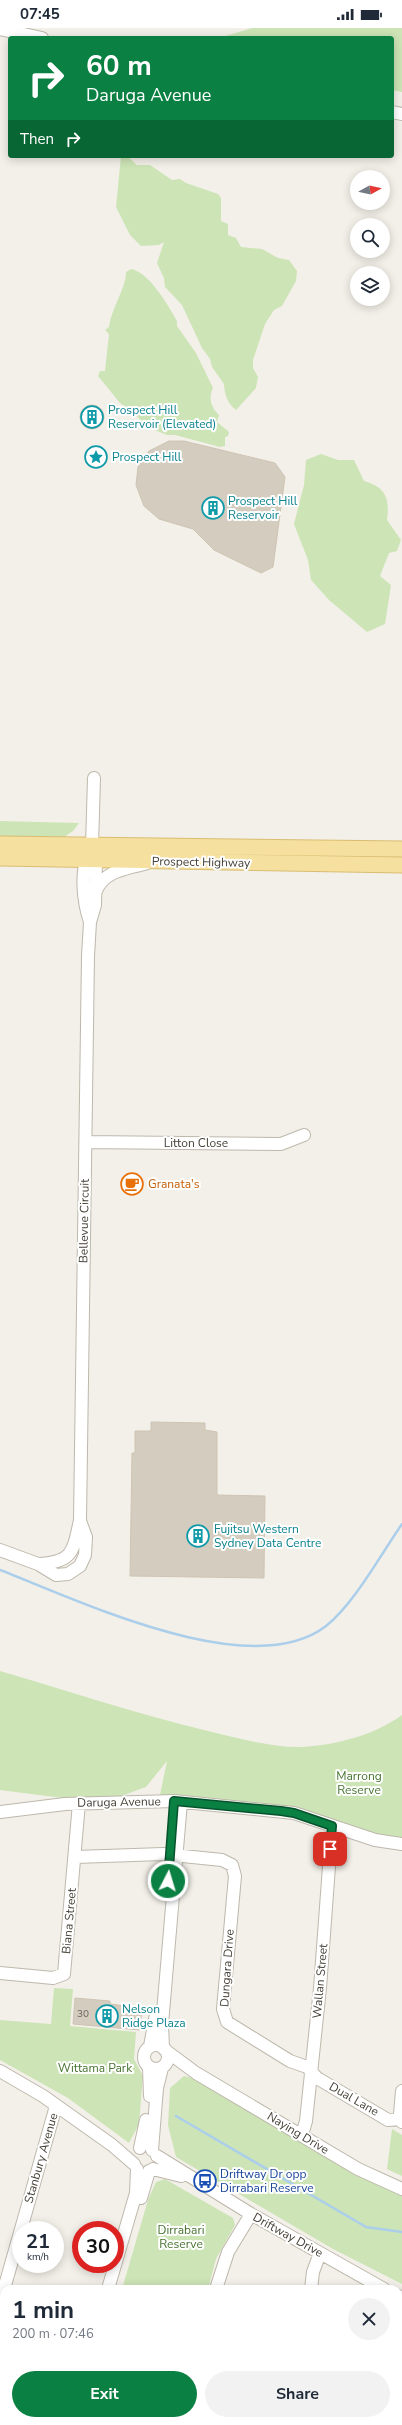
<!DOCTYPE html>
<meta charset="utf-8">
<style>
body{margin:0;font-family:"Nunito Sans",sans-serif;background:#f2f2f3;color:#1f2937;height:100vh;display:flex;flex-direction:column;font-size:15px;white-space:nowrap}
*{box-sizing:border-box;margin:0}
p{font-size:13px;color:#747a83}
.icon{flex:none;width:22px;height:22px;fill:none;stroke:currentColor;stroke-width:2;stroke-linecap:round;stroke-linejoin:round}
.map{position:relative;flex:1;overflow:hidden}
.sheet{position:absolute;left:0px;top:2257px;width:402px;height:140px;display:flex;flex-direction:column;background:#fff;border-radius:12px 12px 0 0;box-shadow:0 2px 10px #0003}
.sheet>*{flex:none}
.banner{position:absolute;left:8px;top:8px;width:386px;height:122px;border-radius:4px;box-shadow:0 2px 10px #0003;background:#0b8043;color:#fff;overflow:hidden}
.needle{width:26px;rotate:82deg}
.fabs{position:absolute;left:350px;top:142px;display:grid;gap:8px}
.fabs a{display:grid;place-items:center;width:40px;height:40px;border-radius:50%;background:#fff;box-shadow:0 2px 10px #0003;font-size:20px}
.speed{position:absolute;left:12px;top:2193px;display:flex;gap:8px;font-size:20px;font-weight:700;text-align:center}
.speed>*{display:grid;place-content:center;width:52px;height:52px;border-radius:50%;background:#fff;box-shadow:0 2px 10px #0003;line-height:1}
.speed small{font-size:10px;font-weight:400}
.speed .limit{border:6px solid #d22;background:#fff;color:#111}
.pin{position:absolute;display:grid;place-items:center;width:34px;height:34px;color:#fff;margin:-17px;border-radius:8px;box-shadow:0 2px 6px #0006}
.me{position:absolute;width:44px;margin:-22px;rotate:5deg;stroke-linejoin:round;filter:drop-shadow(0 0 3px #0008)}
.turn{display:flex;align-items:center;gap:14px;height:84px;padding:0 12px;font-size:18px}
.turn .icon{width:52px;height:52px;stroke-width:2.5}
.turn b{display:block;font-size:28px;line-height:34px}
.then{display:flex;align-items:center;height:38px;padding:0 12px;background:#0003;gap:8px;font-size:15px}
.round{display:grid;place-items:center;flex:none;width:42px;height:42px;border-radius:21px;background:#f2f2f3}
.summary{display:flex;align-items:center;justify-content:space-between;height:68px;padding:0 12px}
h1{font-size:24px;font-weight:700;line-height:30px}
.primary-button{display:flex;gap:8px;margin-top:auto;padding:8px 12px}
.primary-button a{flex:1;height:46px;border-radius:24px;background:#0b8043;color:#fff;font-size:16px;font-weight:700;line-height:46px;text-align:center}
.primary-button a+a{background:#f2f2f3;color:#1f2937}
.status{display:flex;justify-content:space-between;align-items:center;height:28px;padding:0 20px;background:#fff;direction:ltr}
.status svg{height:11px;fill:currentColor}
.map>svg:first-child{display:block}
</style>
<div class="status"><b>07:45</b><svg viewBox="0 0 49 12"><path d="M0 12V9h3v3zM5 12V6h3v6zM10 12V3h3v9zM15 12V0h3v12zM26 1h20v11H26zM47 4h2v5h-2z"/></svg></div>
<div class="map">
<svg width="402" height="2397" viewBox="0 0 402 2397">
<rect width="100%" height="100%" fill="#f3f0e9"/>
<path fill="#cde4b6" d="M252,0H402V64L392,62V10H219Z
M121,128H127L137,137H150L172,152L180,151L186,155L218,166L221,170V193L228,196V207L236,210L241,219L262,221L278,230L289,232L297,243L296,253L282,278L274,282L265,296L253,332V340L258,349L256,360L236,382C228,377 224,365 224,356L212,339L210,331L202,320L182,277L165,259L164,250L157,235L164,214L159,217L141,218L130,207L116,179Z
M131,241C149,244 168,277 177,293V298L196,325L213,360C208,370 211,379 219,387L217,394L229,404L228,408L225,409V418L220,419L175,407H167L147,399L132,383L120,375L98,348L100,343H105L109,306L105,302L109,299C112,279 126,260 126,244Z
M321,426L338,432H354L364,453C386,459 390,471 387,492L401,512L397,523L389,525L380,548L391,557L385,596L367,604L329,572L311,552L308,532L294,496L304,457L306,432Z
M0,793L79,795L73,803L61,811L0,810Z
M0,1643C68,1663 135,1685 204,1702C234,1709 271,1720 302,1719C337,1717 374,1707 402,1687V1811L388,1810L278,1777L160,1767L167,1733L146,1759L102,1775L0,1762Z
M54,1960L73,1961L70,1998L136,2004L134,2031L143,2048L139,2096L129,2115L68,2070L0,2032V1992L51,1996Z
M184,2048L204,2053L360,2148L402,2168V2256L333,2221L176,2129L168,2097L170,2060Z
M392,2101L402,2107V2148L387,2141Z
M165,2151L233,2190L235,2197L216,2231L208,2261H122L148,2172L156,2154Z
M10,2393H59L58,2397H9Z
M84,2393H196L195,2397H83Z"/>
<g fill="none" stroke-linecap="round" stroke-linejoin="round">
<path stroke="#abceea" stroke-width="2.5" d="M0,1542C78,1572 251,1656 326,1598C354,1576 381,1526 402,1496
M176,2088L366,2199L402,2204"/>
</g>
<path fill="#d4ccbf" stroke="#cec4b3" d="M80 389a12 12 0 1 1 24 0a12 12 0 1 1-24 0Z
M169,413H184L275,435L285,449L273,539L261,545L214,522L193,501L159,491L144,478L136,457L138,439L149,423Z
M151,1394L205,1395V1402L217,1404V1467L265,1468L264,1550L130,1548L132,1425H135V1403H151Z
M75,1970L110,1973V1976L142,1980L140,2002L73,1996Z"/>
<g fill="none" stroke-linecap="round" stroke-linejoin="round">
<g stroke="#beb8ac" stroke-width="14">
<path id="minor" d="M0,1L42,10
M392,84L402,86
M89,823C80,844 83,873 90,894
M96,863C104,842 128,841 147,835
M86,1114L281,1116L304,1107
M0,1522L38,1536L56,1547L68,1546L80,1538L85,1527L86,1509L80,1493
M38,1536C73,1534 73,1524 80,1492L88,928L90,894L95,877L96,832L92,818L94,750
M0,1784L65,1776L174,1773L294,1785L375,1812L402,1816
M75,1829L163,1826L222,1832L232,1837L235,1848L223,1981L227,1994L290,2033L307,2039L317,2050L388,2092L401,2091
M0,1945L53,1950L64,1946L79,1775
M144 2029a12 12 0 1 1 24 0a12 12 0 1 1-24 0Z
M150,2018L156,1986
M163,2020L162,1996L181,1774
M165,2022L196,2045L358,2141L402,2161
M149,2040L150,2068
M0,2043L43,2068L112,2117L134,2136
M402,2063L400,2086L402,2094
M302,2107L306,2093L320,1960L332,1798
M140,2120L146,2092
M152,2122L157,2060L162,2040
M157,2128L251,2186L384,2261
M153,2141L181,2148
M141,2170L149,2143
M108,2261L136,2165L137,2141
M216,2261L228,2224L251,2186
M311,2261L313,2244L320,2225
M398,2268L402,2269
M0,2275L56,2078
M398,2336L402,2334
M68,2397L70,2393
M204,2397V2393
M299,2397L300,2393
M387,2397L388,2393"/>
</g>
<g stroke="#d9bd71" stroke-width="17">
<path id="major" d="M0,816L402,821
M0,830L402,837"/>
</g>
<use href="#minor" stroke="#fff" stroke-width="12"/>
<use href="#major" stroke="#f5e0a0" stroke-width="15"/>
</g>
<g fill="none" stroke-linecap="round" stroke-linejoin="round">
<g stroke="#07532c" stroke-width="10">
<path id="route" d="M168,1853L174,1773L281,1783L294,1785L332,1798L330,1821"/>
</g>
<use href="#route" stroke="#0b8043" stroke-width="7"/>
</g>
<defs>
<g id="building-ring" transform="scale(1.15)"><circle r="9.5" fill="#fff" stroke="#0f9aa8" stroke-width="1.5"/><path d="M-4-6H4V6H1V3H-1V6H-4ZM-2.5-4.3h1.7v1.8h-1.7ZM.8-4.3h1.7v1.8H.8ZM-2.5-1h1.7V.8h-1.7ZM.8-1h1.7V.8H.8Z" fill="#0f9aa8"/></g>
<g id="sight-ring" transform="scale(1.15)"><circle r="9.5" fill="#fff" stroke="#0f9aa8" stroke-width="1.5"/><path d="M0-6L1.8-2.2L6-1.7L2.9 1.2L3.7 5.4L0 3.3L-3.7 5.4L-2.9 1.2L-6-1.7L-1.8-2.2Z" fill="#0f9aa8"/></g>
<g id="cafe-ring" transform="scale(1.15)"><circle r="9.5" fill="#fff" stroke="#e8710a" stroke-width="1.5"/><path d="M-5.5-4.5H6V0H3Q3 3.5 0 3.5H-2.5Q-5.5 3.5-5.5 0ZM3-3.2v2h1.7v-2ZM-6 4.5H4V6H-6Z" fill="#e8710a"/></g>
<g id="bus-ring" transform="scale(1.15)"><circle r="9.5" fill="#fff" stroke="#1a4fb4" stroke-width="1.5"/><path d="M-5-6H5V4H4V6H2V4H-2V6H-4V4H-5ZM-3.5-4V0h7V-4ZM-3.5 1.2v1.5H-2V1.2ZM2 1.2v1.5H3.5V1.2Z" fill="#1a4fb4"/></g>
</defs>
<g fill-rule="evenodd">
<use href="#building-ring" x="92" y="389"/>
<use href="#sight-ring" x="96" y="429"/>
<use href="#building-ring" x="213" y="480"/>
<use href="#cafe-ring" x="132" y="1156"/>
<use href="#building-ring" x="198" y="1508"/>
<use href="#building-ring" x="107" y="1988"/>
<use href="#bus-ring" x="205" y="2153"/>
</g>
<g text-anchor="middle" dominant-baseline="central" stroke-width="4" stroke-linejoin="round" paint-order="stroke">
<g font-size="10" fill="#6a645a">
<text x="83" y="1986">30</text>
</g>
<g font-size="12" fill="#0d838f" stroke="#fff" text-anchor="start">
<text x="108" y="382">Prospect Hill<tspan x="108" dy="14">Reservoir (Elevated)</tspan></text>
<text x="112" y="429">Prospect Hill</text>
<text x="228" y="473">Prospect Hill<tspan x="228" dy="14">Reservoir</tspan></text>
<text x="214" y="1501">Fujitsu Western<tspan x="214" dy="14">Sydney Data Centre</tspan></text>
<text x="122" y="1981">Nelson<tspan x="122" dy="14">Ridge Plaza</tspan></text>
</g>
<g font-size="12" fill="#464138" stroke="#fff">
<text transform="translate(201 834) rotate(1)">Prospect Highway</text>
<text x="196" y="1115">Litton Close</text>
<text transform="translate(84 1193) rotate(-89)">Bellevue Circuit</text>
<text transform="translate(119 1774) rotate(-1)">Daruga Avenue</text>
<text transform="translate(69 1893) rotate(-85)">Biana Street</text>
<text transform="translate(227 1940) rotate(-86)">Dungara Drive</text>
<text transform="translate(320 1953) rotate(-85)">Wallan Street</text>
<text transform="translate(354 2071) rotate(30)">Dual Lane</text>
<text transform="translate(298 2105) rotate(31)">Naying Drive</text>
<text transform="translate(41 2130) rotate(-74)">Stanbury Avenue</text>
<text transform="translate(288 2207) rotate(29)">Driftway Drive</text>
</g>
<g font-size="12" fill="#c56008" stroke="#fff" text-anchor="start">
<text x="148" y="1156">Granata's</text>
</g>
<g font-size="12" fill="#477330" stroke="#fff">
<text x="359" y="1748">Marrong<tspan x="359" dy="14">Reserve</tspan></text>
<text x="95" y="2040">Wittama Park</text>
<text x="181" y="2202">Dirrabari<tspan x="181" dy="14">Reserve</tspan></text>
</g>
<g font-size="12" fill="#164399" stroke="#fff" text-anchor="start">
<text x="220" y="2146">Driftway Dr opp<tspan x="220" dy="14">Dirrabari Reserve</tspan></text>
</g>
</g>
</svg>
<div class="fabs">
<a><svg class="needle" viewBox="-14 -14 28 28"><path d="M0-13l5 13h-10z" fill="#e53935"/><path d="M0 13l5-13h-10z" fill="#747a83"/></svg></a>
<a><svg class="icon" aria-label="search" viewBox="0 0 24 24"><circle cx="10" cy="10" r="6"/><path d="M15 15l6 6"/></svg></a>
<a><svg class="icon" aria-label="layers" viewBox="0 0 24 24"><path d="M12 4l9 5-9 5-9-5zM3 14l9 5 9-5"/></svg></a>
</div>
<div class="speed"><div>21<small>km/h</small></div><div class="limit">30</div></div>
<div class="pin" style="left:330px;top:1821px;background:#d93025"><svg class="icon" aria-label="arrive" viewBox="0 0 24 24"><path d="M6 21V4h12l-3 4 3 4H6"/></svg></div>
<svg class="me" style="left:168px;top:1853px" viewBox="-20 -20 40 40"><circle r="17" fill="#0b8043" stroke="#fff" stroke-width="3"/><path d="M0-11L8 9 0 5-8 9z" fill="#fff"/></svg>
<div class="banner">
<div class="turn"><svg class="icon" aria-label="right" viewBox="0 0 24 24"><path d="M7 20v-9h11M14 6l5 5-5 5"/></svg><div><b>60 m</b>Daruga Avenue</div></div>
<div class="then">Then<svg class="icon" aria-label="right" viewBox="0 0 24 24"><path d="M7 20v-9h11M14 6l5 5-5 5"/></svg></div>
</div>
<section class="sheet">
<div class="summary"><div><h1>1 min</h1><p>200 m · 07:46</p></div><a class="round"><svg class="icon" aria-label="close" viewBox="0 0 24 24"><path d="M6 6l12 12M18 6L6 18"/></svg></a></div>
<div class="primary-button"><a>Exit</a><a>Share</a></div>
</section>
</div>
